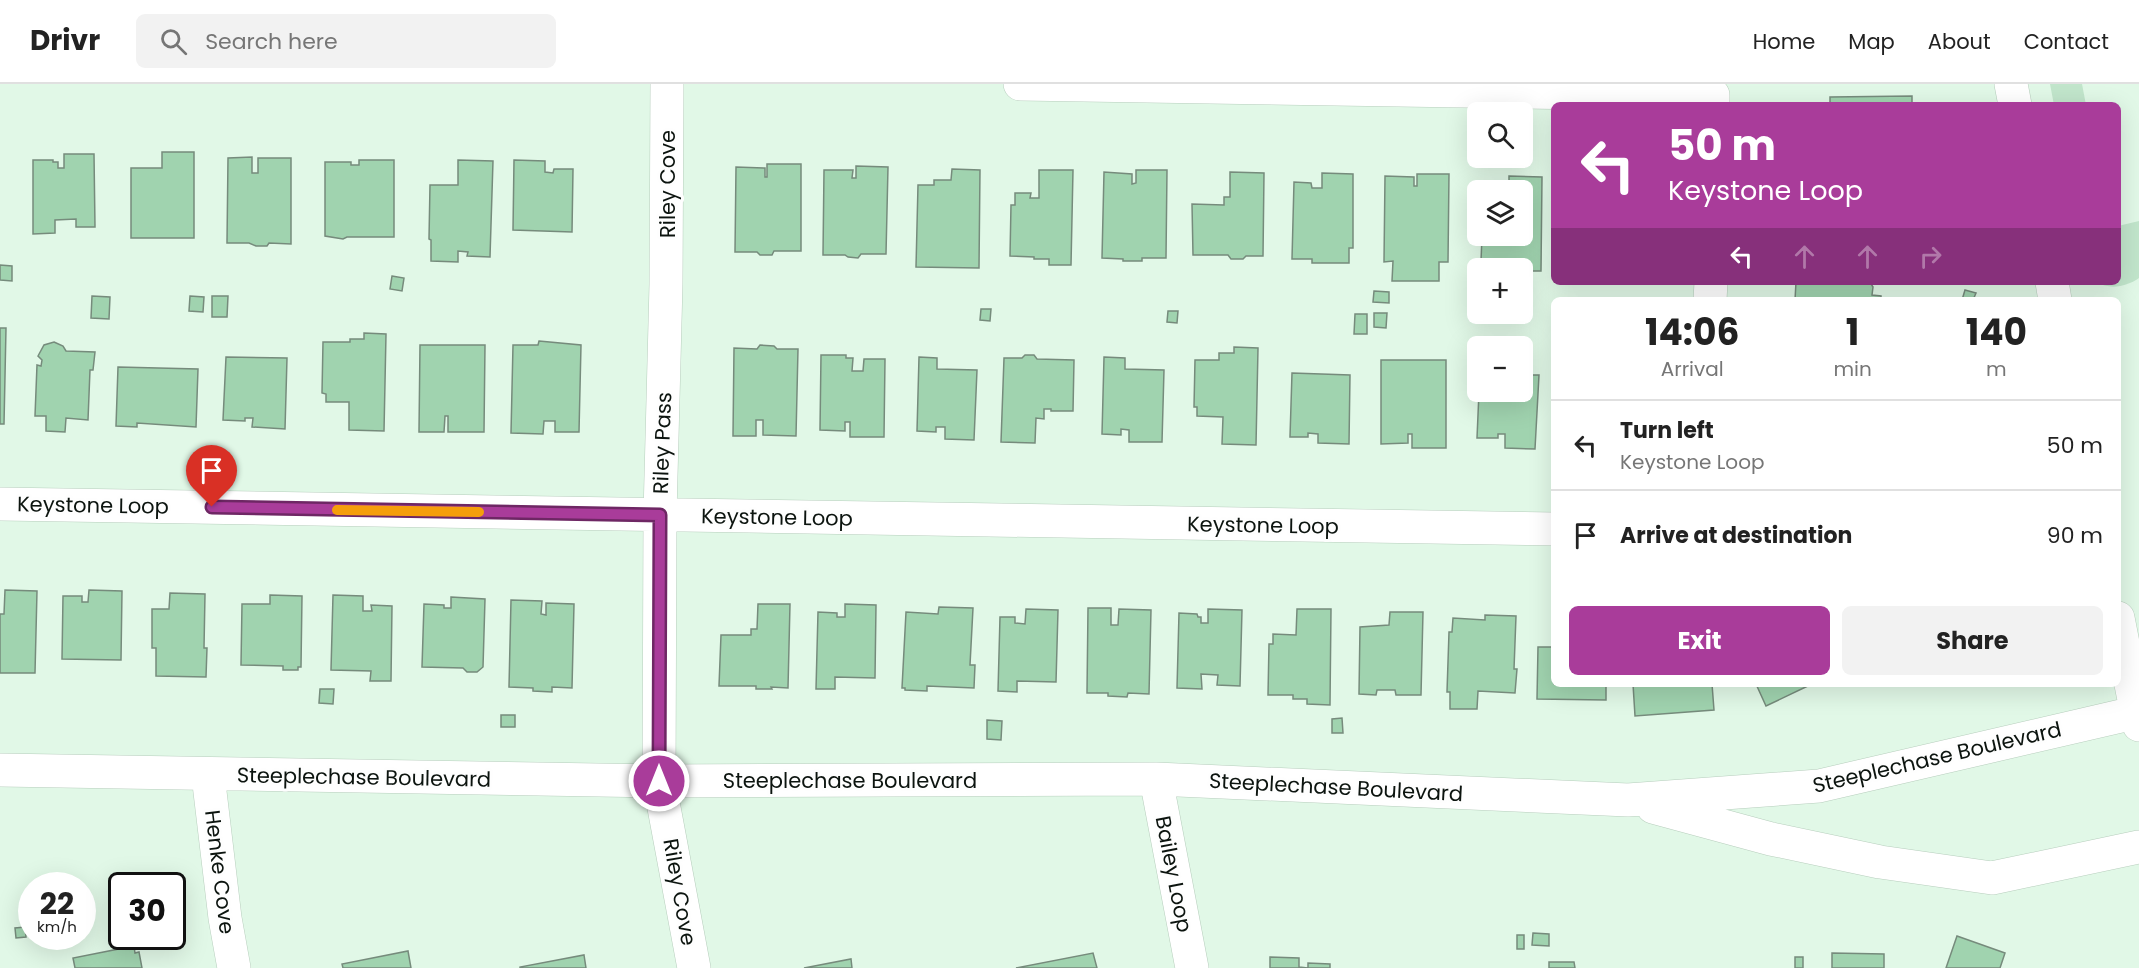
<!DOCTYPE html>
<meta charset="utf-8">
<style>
body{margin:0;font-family:Poppins,sans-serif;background:#f2f2f2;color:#222;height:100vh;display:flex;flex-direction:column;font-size:22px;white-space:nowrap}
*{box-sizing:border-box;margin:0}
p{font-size:20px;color:#767676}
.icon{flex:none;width:33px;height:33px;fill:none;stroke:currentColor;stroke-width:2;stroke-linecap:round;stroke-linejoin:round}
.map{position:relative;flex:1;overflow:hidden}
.drawer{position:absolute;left:1551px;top:213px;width:570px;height:390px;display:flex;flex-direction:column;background:#fff;border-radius:9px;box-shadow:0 6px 24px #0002}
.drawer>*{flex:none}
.guide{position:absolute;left:1551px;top:18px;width:570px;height:183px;border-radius:9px;box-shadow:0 6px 24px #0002;background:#a93c9a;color:#fff;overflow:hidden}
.tools{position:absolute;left:1467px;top:18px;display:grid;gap:12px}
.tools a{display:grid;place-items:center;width:66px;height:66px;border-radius:9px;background:#fff;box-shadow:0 6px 24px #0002;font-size:30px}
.speed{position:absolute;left:18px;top:788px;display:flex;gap:12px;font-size:30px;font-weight:700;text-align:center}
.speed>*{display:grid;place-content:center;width:78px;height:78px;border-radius:50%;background:#fff;box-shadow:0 6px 24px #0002;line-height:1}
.speed small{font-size:15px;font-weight:400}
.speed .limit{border:3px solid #111;border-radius:9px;background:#fff;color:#111}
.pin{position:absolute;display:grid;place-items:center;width:51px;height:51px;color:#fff;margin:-62px -26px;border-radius:50% 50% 50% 0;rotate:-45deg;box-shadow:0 0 6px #0007}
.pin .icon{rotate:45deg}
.me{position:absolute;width:66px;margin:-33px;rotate:0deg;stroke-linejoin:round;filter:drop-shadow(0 0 4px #0008)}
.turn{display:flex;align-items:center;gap:21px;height:126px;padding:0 18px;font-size:27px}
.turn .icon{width:78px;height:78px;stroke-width:2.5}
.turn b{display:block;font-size:42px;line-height:51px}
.lanes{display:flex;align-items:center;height:57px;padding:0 18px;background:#0003;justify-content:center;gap:30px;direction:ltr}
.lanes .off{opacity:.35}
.eta{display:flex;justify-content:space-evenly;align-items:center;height:102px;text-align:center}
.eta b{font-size:36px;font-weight:700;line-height:42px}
.primary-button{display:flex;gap:12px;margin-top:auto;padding:12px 18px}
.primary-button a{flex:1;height:69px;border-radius:9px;background:#a93c9a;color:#fff;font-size:24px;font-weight:700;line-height:69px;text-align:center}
.primary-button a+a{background:#f2f2f2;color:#222}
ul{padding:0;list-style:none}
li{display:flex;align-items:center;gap:18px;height:90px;padding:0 18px;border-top:2px solid #e0e0e0}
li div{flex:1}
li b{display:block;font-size:22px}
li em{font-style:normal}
header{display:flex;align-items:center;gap:36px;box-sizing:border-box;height:84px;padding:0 30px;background:#fff;border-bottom:2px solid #e0e0e0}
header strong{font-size:28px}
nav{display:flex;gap:33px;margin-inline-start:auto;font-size:21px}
.search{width:420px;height:54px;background:#f2f2f2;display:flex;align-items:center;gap:15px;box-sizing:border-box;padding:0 21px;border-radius:9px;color:#767676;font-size:22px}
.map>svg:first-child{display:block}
</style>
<header>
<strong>Drivr</strong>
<div class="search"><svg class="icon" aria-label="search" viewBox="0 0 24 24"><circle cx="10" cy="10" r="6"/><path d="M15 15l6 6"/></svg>Search here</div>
<nav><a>Home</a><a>Map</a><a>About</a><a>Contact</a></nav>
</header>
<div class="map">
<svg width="2139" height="884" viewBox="0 0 2139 884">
<rect width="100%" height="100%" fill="#e1f8e7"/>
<path fill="#c1e5cb" d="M2050,0H2082L2086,21H2054Z
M2139,137V194C2126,203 2110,206 2096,198H2118V142Z"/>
<path fill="#a0d3af" stroke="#768b7c" stroke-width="1.5" d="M1912,12V21H1830V13Z
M162,68H194V154H131V84H162Z
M64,70H94L95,143H76V135L55,136V149L33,150V76H53V78H58V84H64Z
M252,73V89H258V74H291V160L269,159L267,162H256L249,159H227L228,74Z
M359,76H394V153H347L343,155L325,152V78H351V81H359Z
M458,76L493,77L490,173L467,172L468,168L458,167V178L431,177V156L429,155L430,101H458Z
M514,76L545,77V88L553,89L554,85H573L572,148L513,146Z
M767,80H801V167H774L772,171H760L757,168H735L736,83L765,84V93H767Z
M856,82L888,83L886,170H861L858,174L848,173L845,171H823L824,86H853L852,94H856Z
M952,85L980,86L979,184L916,183L918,101H934V96H951Z
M1039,86H1073L1071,181H1049V175H1034V173L1010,172L1011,121H1015V109H1031L1030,114H1039Z
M1136,86H1167L1166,174H1142V177H1123V175L1102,174L1104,88L1132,90V100L1136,99Z
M1230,88L1264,89L1263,172H1246L1243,175H1231L1228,171H1193L1192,120L1224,121V113H1230Z
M1322,89L1353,90V164H1349V179H1312V175H1292L1294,98L1311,99L1312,104H1322Z
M1417,90H1449L1448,178H1439V197H1392L1393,177L1384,178L1385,92L1414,93V102H1417Z
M1509,92L1542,93L1541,187H1522V184H1518V182H1504V177H1481L1482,152H1522V106H1509Z
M0,181L12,182V197L0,196Z
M392,192L404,194L402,207L390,205Z
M1796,198H1870L1873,203L1872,211L1881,212V216H1795Z
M1965,206L1976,209L1973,216H1962Z
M1374,207L1389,208V219L1373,218Z
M92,212L110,213L109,235L91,234Z
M190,212L204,213L203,228L189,227Z
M212,212H228L227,233H212Z
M981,225H991L990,237L980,236Z
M1168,227H1178L1177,239L1167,238Z
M1374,229H1387L1386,244L1374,243Z
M1355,230H1367V250H1354Z
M0,244H6L4,340H0Z
M364,249L386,250L384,347L349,346V318H326V310L322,309L323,258H350V255H364Z
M539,257L581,261L579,348H555V337H544L543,350L511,349L513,261H538Z
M54,258L63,262L66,267L95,268L93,286H90L88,336L66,334L65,348L46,347V332H35L37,281L41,282L42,276L38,272L44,261Z
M420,261H485L484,348H448V332H445L444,348H419Z
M760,261L774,262L777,265H798L796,352L763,351V336H756V352H733L734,264L757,265Z
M1234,263L1258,264L1256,361L1222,360L1223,333L1197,332V323H1194L1195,276H1219V269H1234Z
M821,271H846V274H853L852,287H863L864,275H885L884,353H850V338H845V347L820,346Z
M1025,271H1034L1037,275L1074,276L1073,327H1051V325H1044V335L1036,334L1035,359L1001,358L1004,274H1022Z
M226,273L287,274L285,345L252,343L253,334H245V337L223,336Z
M919,273L937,274V285L977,286L974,356L945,355V343H936V348L917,347Z
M1104,273L1125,274V285L1164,286L1162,358H1129V346L1121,345V351L1102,350Z
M1381,276H1446V364H1412V350H1408V359L1381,360Z
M118,283L198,285L196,343L137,339V343L116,342Z
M1292,289L1350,291L1349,360L1318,359V350L1308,349V353H1290Z
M1522,291H1539L1535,365L1505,364V350H1498V354H1477L1479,308H1522Z
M5,506L37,507L35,589H0V530H4Z
M89,506L122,507L121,576L62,575L63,512H82V518H88Z
M170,509L205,510L204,564H207L206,593L156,592V564H152V525H169Z
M270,511L302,512L301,583H298V586H283V582L241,581L242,520H270Z
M333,511L363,512V527H372L371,521L392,522L391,597H370L371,587L331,586Z
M451,513L485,515L483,583L477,588H467L463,584L422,583L424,520L444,521V524H451Z
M511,516L542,517L541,530L546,531V519L574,520L572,604L552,603V608L533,607V604L509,603Z
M758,520H790L788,604L771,603L772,605H756V602H719L721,551H751V545H757Z
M845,520L876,521L875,594L835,593V605H816L818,528L837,529V533H845Z
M939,523L973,524L970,581H975L974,604L927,602V607L905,606V604H902L906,528L938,530Z
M1088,524H1111V541H1118L1119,525L1151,526L1149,610L1128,609L1127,613L1108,612V609H1087Z
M1026,525L1058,526L1056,598L1017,597V608L998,607L1000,533H1015V539L1025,540Z
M1208,525L1242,526L1240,602L1217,601L1218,591L1201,590L1202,605L1177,604L1179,529L1197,530L1198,533H1201V539H1208Z
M1297,525H1331L1330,621L1307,620V615H1293V611H1268L1269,560H1273V550L1296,551Z
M1390,528H1423L1421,611H1396L1395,606H1377L1376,611L1359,610L1360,543L1389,541Z
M1485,531L1516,532L1514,585H1517L1515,609L1478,607L1477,625H1450V608H1447L1449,548H1452L1453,534L1485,536Z
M1538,563H1554V600H1606V616L1537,615Z
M1633,600H1712L1714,626L1635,632Z
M1756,600H1812L1766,622Z
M320,605H334L333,620L319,619Z
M501,631H515V643H501Z
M1342,634L1343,649H1332V635Z
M987,636L1002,637L1001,656L987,655Z
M25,843L26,853L16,854L15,844Z
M1533,849L1549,850V862L1532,861Z
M1517,851H1524V865H1517Z
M1957,852L2005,869L2000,884H1946Z
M134,862L135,869L139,868L142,884H75L73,874Z
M408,867L411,884H343L342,880Z
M1093,869L1097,884H1016Z
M1832,869L1884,870V884H1832Z
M584,871L586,884H520V883Z
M1270,873L1299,874V883L1308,884V879L1330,880V884H1270Z
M1795,873H1803V884H1795Z
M851,875L852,884H804Z
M1549,878H1574L1575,884H1549Z"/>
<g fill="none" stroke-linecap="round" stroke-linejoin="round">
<g stroke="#b7cebd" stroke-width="34">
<path id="minor" d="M667,0L666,200L660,431L659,697L694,884
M1020,0L1713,11V21
M2011,0L2015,21
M2052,198L2055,216
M1710,216L1711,198
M0,420L1554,445
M2118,534L2139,641
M0,686L659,697L1156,695L1628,716L1819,702L2138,628
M208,691L225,834L234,884
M1156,695L1192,884
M1653,723L1771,755L1880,778L1992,794L2139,763"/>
</g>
<use href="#minor" stroke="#fff" stroke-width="33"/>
</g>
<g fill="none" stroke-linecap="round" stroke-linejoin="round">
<g stroke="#6e2764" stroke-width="15">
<path id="route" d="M212,423L660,431L659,697"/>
</g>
<use href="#route" stroke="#a93c9a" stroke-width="10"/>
<path stroke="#f59e0b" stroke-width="10" d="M337,426L479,428"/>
</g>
<g text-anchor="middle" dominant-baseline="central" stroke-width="6" stroke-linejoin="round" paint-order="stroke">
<g font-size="21" fill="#0c140f" stroke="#fefefe">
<text transform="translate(667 100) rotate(-90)">Riley Cove</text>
<text transform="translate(662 359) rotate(-88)">Riley Pass</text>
<text transform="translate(93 421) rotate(1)">Keystone Loop</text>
<text transform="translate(777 433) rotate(1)">Keystone Loop</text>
<text transform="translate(1263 441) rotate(1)">Keystone Loop</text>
<text transform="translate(1937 673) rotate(-13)">Steeplechase Boulevard</text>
<text transform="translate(364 693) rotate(1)">Steeplechase Boulevard</text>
<text x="850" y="696">Steeplechase Boulevard</text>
<text transform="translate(1336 703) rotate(3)">Steeplechase Boulevard</text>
<text transform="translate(220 788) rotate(83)">Henke Cove</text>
<text transform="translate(1174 790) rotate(79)">Bailey Loop</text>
<text transform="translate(680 808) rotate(80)">Riley Cove</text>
</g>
</g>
</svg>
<div class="tools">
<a><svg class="icon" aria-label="search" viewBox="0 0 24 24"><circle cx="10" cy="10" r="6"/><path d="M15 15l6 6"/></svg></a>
<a><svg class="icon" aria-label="layers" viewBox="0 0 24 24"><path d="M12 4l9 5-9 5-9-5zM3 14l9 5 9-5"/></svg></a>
<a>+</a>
<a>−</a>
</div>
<div class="speed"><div>22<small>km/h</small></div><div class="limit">30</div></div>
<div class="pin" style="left:212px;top:423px;background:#d93025"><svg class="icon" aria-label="arrive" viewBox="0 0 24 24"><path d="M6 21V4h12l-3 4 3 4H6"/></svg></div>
<svg class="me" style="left:659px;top:697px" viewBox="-20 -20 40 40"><circle r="17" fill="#a93c9a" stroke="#fff" stroke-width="3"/><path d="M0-11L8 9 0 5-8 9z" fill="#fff"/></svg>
<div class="guide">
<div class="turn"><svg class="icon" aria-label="left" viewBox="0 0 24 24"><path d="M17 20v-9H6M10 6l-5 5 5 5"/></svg><div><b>50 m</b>Keystone Loop</div></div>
<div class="lanes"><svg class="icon" aria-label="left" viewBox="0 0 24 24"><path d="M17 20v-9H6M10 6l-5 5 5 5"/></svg><svg class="icon off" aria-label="ahead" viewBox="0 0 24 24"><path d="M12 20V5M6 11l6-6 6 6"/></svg><svg class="icon off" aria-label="ahead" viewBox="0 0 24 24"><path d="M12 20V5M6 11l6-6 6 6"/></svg><svg class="icon off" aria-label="right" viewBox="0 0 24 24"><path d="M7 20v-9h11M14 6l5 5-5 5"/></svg></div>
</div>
<section class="drawer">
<div class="eta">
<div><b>14:06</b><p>Arrival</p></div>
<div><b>1</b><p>min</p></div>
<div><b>140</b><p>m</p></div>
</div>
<ul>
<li><svg class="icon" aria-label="left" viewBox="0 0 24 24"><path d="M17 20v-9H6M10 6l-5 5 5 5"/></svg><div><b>Turn left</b><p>Keystone Loop</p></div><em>50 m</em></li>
<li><svg class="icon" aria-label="arrive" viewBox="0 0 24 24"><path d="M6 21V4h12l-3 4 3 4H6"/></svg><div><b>Arrive at destination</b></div><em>90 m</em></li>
</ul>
<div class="primary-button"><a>Exit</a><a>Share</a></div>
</section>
</div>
